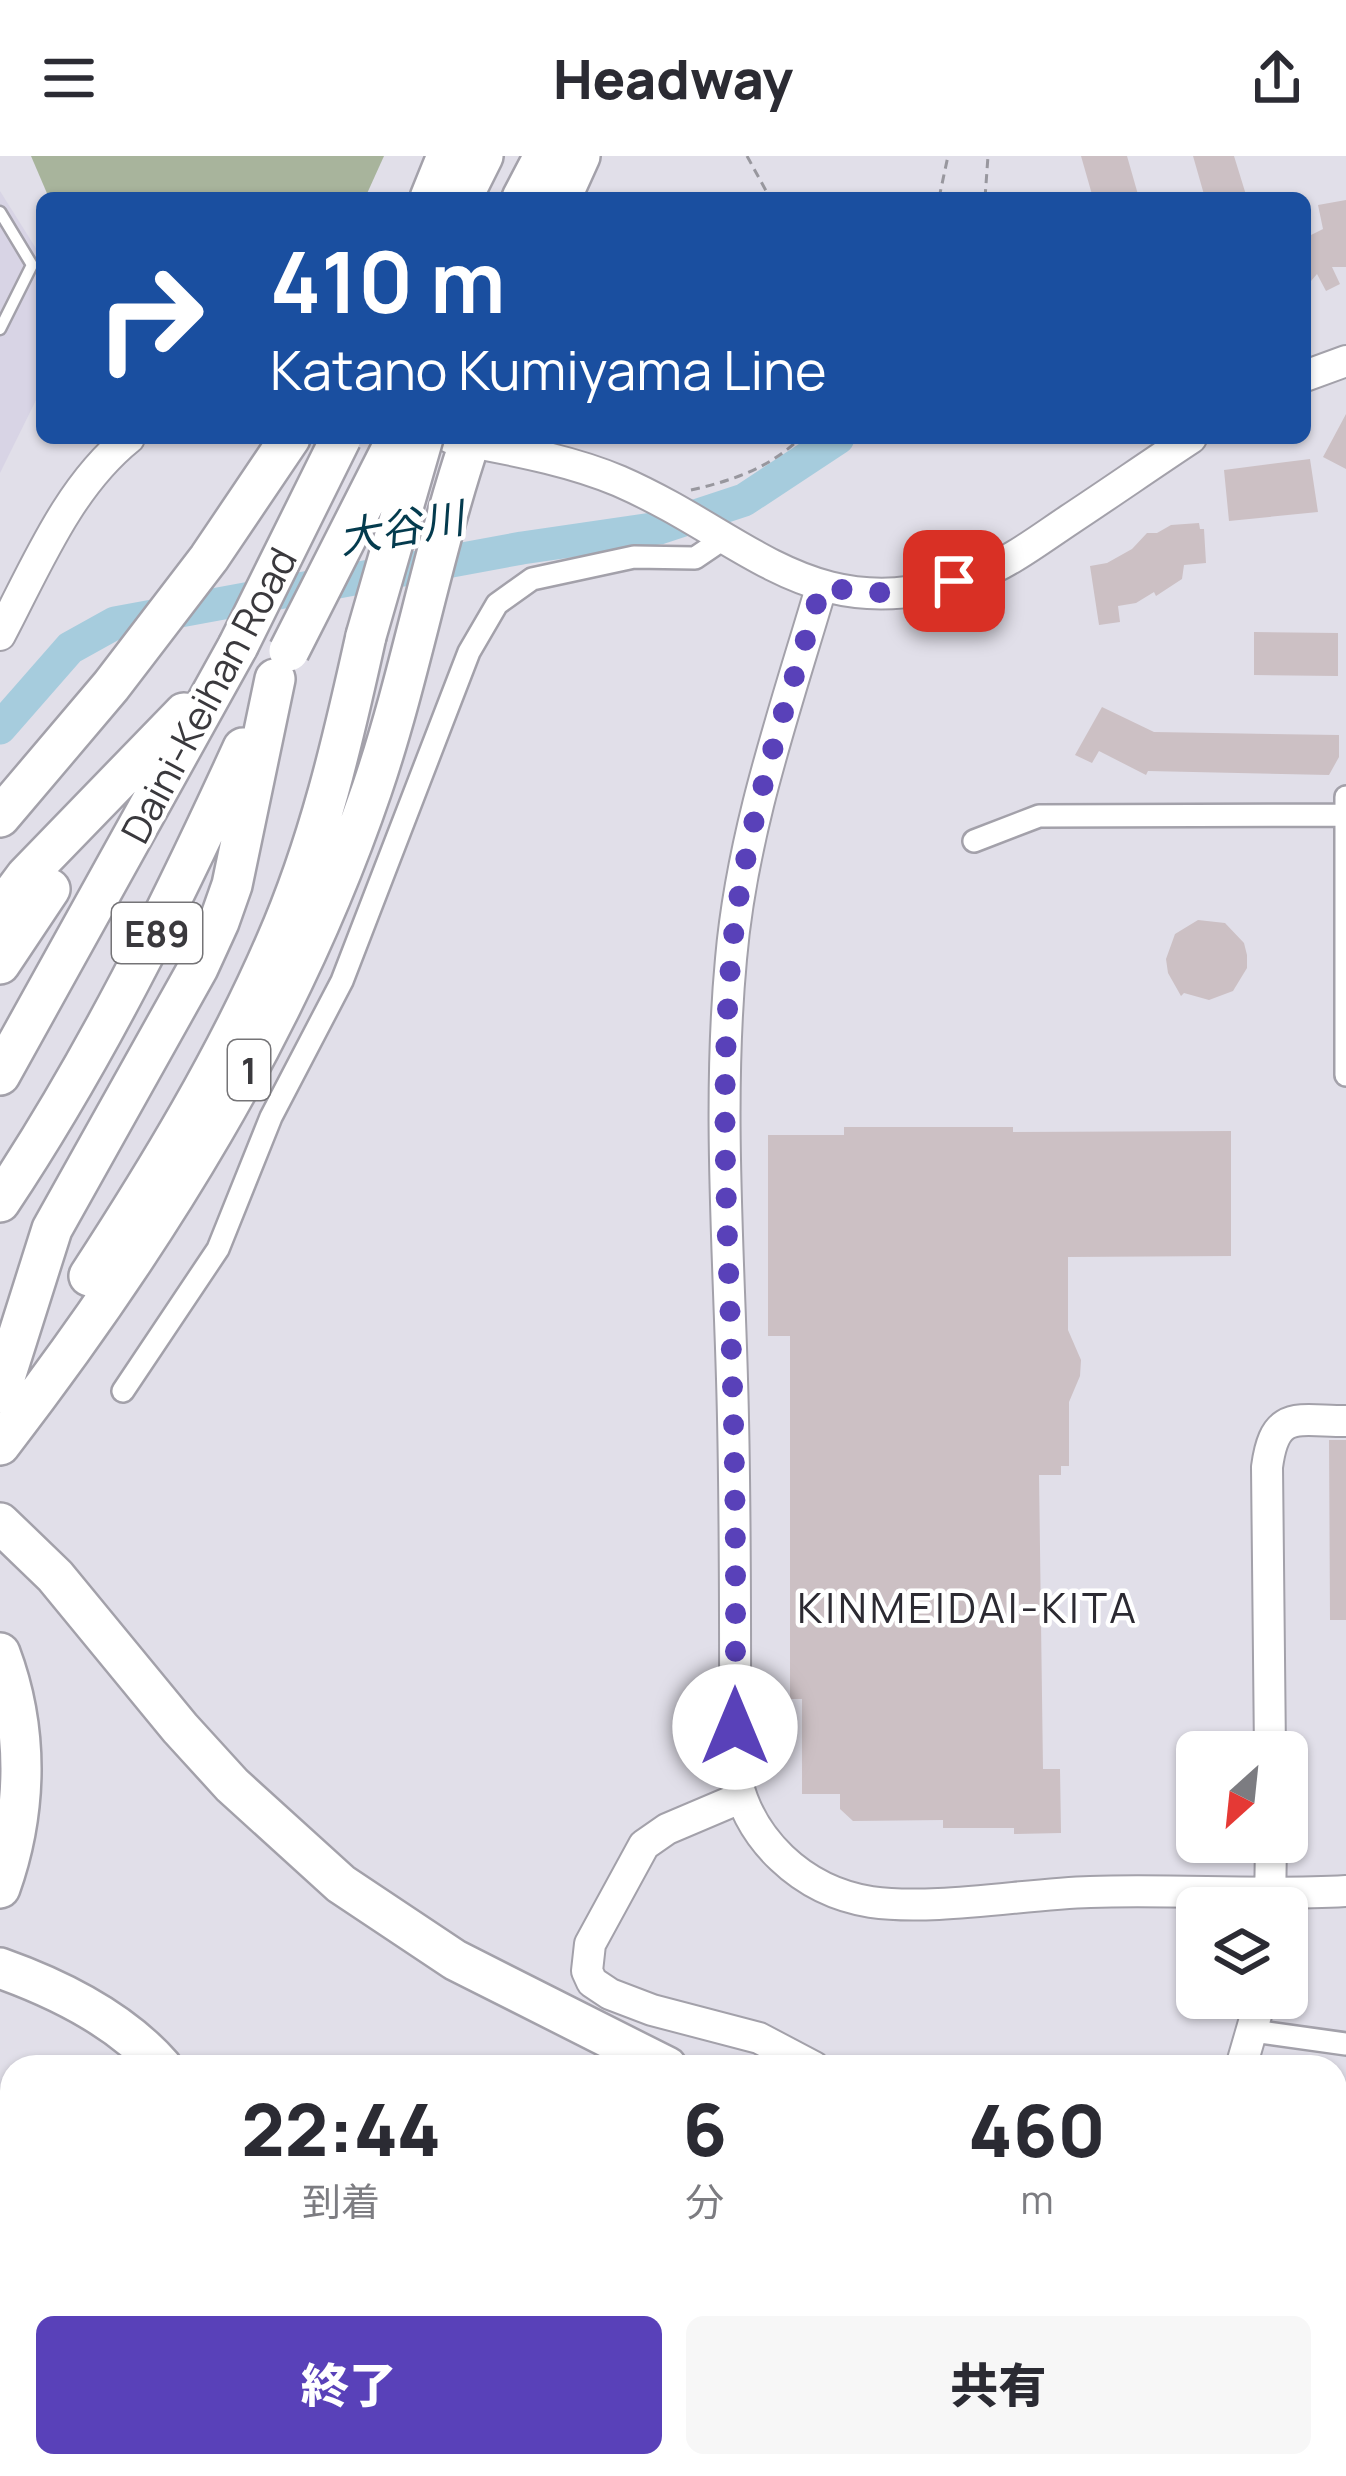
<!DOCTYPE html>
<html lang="ja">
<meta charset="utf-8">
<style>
body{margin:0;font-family:Manrope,"Noto Sans JP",sans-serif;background:#f7f7f7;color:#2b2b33;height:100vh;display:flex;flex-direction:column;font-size:45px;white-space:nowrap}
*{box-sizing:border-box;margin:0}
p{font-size:39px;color:#7c7c81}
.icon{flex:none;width:66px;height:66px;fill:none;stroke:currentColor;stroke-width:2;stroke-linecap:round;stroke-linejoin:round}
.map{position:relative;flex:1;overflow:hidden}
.drawer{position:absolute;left:0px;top:1899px;width:1347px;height:423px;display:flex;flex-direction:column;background:#fff;border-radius:36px 36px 0 0;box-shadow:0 3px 9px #0004}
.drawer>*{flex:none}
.top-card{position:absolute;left:36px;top:36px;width:1275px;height:252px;border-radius:18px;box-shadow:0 3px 9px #0004;background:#1a4fa0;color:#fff;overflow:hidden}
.needle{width:78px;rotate:207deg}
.fabs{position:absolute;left:1176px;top:1575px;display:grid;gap:24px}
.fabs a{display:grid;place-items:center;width:132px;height:132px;border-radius:18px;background:#fff;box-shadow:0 3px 9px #0004;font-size:60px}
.pin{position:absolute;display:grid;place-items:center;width:102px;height:102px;color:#fff;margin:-51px;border-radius:24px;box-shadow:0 6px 18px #0006}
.me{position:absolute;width:132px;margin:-66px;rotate:0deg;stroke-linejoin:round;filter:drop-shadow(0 0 9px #0008)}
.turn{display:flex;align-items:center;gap:42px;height:252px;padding:0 36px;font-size:54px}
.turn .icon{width:156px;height:156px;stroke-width:2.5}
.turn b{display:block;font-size:84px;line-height:102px}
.eta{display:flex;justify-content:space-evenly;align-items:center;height:204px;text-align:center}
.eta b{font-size:72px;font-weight:800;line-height:84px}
.action{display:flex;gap:24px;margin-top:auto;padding:24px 36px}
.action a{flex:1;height:138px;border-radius:18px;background:#5941b9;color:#fff;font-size:48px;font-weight:800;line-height:138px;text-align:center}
.action a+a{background:#f7f7f7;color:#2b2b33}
header{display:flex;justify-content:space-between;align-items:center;height:156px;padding:0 36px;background:#fff;font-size:54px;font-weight:800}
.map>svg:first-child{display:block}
</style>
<header><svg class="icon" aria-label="menu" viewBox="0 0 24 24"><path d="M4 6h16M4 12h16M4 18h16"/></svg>Headway<svg class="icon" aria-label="share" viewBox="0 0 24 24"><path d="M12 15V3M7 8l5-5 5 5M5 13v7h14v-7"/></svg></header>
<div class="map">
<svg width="1346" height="2320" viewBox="0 0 1346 2320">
<rect width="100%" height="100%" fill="#e1dfe9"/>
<path fill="#d8d4e5" d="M0,35L42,102V232L0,317Z"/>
<path fill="#a8b49c" d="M31,0H384L365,42H49Z"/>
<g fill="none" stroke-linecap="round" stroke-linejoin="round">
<path stroke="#a6ccdd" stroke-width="33" d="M0,572L70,492L115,467L522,392L659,372L744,344L838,282"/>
</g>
<path fill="#ccc0c4" d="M1081,0H1127L1139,42H1093Z
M1193,0H1234L1247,42H1205Z
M1346,44V111H1332L1340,128L1326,135L1317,118L1305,132V82L1323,73L1318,49Z
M1346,258V313L1323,301Z
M1310,303L1318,356L1229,365L1224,314Z
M1199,367L1200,373H1204L1206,407L1184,409L1182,423L1156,440L1154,436L1136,447L1118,450L1120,466L1099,469L1090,410L1107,407L1132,393L1147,377H1157L1171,369Z
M1254,476L1338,477V520L1254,519Z
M1102,551L1154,576L1339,579V601L1329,619L1148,615L1146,619L1099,595L1092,607L1075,599Z
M1198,764L1225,767L1244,787L1247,799V812L1233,835L1209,844L1184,837L1181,840L1168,817L1166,803L1175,778Z
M844,971H1013V976L1231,975V1100L1068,1101V1174L1081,1204L1080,1220L1069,1246V1310H1061V1319H1039L1043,1613H1060L1061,1677L1014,1678V1672H943V1664L853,1665L840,1653V1638H802V1543H790V1180H768V979H844Z
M1329,1284H1346V1464H1330Z"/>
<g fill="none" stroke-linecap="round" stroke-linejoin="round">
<g stroke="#a3a1aa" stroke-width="15">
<path id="lane" d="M0,56L32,109L0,173"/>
</g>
<g stroke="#a3a1aa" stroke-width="26">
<path id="street" d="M1346,641V919
M974,685L1039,660L1345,659
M123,1235L218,1093L271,961L342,825L469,496L497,448L532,423L634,401L695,402L723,383
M1253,1875L1346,1888"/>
</g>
<g stroke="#a3a1aa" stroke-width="34">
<path id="secondary" d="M1305,220L1346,205
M451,282C506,293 567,303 619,325C752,383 813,477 975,420C1009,407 1039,384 1069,364C1110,337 1150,309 1191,282
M821,432C785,554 742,676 731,803C718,942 728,1084 732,1223C736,1354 735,1485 735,1616C747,1683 802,1735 871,1746C933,1755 1024,1738 1090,1736C1175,1733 1261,1740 1346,1735
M0,479C36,411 68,331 129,282
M1270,1596L1267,1311C1275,1253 1296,1265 1346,1265
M740,1642L667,1673L644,1689L590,1788L587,1815L592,1826L610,1838L652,1854L759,1882L814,1911
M1270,1752L1271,1686
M1241,1911L1261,1842
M1335,2302L1346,2308
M343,2310L369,2320
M97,2320L120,2310
M741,2320L761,2310"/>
</g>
<g stroke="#a3a1aa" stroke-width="44">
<path id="highway" d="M430,42L447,0
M462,42L483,0
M522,42L544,0
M561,42L580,0
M0,661L111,530L209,402L290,282
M0,755L26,720L184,557
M0,808L50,733
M0,919L238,490
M0,1046C96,902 171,749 243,592
M89,1120C158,1014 226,902 276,786C319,688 343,584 366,480
M0,1237L52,1073L198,812L219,766L232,729L275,523
M0,1289C154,1089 290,873 372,633C411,518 432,397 471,282
M0,1367L55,1420L180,1572L232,1629L341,1728L455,1804L667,1911
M0,1497C29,1574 27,1656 0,1732
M0,1812C59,1833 121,1864 162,1911
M0,2270L12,2264
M0,2302L12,2297
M451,2310L485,2320
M624,2320L650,2310"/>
</g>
<path stroke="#98979e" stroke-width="3" stroke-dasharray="9 6" stroke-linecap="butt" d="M747,0L770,42
M939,42L948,0
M985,42L988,0
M691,334C731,325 770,312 800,282"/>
<use href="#lane" stroke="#fff" stroke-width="10"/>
<use href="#street" stroke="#fff" stroke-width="21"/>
<use href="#secondary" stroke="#fff" stroke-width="30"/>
<use href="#highway" stroke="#fff" stroke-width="39"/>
<g stroke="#a3a1aa" stroke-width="44" stroke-linecap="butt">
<path id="highway-bridge" d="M366,480L423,282
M238,490L341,282
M289,495L397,282"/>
</g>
<use href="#highway-bridge" stroke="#fff" stroke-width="39"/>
</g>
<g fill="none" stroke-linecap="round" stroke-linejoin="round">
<path stroke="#5941b9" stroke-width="21" stroke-dasharray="0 37.8" d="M735,1571C736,1452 736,1334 732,1215C728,1079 719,940 731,804C742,676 785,554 821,432L886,437L954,425"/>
</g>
<g text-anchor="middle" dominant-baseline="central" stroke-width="9" stroke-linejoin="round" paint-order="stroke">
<g fill="#fff" stroke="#757477" stroke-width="3">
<rect x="112" y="747" width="90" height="60" rx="9"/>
<rect x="228" y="884" width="42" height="60" rx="9"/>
</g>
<g font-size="36" font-weight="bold" fill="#3a393d">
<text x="157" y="777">E89</text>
<text x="249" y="914">1</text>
</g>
<g font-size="39" fill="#3a393d" stroke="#fff">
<text transform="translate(208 539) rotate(-62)">Daini-Keihan Road</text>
</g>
<g font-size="42" font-style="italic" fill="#043b4e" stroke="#fff">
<text transform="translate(401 371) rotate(-10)">大谷川</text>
</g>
<g font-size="42" letter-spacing="3" fill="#2c2a32" stroke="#fff">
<text x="968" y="1451">KINMEIDAI-KITA</text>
</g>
</g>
</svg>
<div class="fabs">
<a><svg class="needle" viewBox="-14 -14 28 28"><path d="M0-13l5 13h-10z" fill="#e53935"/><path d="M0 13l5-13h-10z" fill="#7c7c81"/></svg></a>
<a><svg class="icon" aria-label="layers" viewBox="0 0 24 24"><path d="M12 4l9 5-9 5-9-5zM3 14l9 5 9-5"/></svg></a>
</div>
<div class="pin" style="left:954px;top:425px;background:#d93025"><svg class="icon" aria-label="arrive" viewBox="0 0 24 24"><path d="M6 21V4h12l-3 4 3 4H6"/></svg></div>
<svg class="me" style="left:735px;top:1571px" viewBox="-20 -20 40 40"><circle r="19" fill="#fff"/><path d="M0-13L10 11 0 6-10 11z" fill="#5941b9"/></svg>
<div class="top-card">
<div class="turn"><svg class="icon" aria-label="right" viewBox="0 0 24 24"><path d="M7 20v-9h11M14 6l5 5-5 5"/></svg><div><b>410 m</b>Katano Kumiyama Line</div></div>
</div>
<section class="drawer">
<div class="eta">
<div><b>22:44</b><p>到着</p></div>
<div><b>6</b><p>分</p></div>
<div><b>460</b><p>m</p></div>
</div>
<div class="action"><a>終了</a><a>共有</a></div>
</section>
</div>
